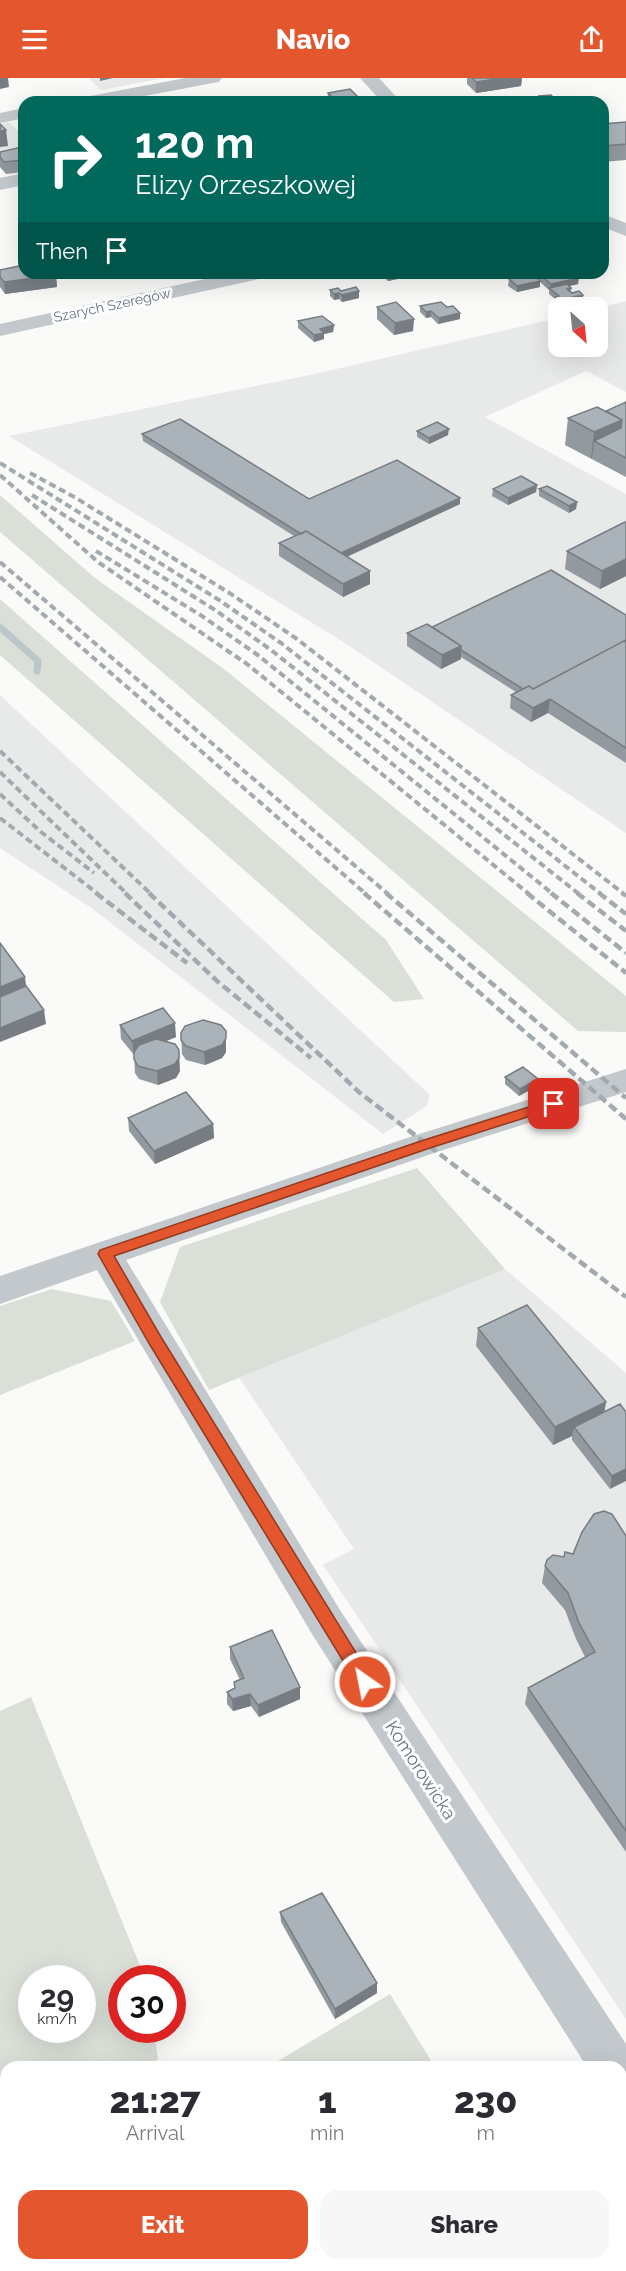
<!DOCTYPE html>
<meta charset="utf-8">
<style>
body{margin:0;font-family:Raleway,sans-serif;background:#f7f7f7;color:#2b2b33;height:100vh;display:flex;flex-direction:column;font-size:22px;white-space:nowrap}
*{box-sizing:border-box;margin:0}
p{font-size:20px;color:#7c7c81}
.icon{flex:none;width:33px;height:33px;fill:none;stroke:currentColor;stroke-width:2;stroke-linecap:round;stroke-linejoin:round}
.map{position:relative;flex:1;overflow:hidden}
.sheet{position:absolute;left:0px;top:1983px;width:627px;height:210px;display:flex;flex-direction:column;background:#fff;border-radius:18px 18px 0 0;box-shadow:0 6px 24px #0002}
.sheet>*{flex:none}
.guide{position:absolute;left:18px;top:18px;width:591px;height:183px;border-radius:18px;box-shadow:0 6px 24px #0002;background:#00695c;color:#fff;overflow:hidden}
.needle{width:39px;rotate:153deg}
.tools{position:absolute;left:548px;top:219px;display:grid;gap:12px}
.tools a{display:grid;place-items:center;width:60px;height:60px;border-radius:12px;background:#fff;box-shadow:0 6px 24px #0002;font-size:30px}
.speed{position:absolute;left:18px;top:1887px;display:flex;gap:12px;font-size:30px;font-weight:700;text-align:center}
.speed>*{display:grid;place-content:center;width:78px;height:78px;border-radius:50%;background:#fff;box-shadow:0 6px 24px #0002;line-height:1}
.speed small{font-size:15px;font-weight:400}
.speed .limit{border:9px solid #d22;background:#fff;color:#111}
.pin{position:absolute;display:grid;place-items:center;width:51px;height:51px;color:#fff;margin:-26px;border-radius:12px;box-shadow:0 3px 9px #0006}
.me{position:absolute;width:66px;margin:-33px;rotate:327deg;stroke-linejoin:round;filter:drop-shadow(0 0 4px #0008)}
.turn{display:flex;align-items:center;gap:21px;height:126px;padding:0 18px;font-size:27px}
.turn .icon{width:78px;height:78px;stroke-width:2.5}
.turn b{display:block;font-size:42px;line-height:51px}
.then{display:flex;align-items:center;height:57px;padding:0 18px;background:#0003;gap:12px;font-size:22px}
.eta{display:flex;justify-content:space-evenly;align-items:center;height:102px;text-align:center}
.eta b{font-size:36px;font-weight:800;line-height:42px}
.cta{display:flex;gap:12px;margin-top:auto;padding:12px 18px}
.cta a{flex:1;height:69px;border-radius:18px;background:#e4572e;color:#fff;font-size:24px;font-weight:800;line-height:69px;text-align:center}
.cta a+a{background:#f7f7f7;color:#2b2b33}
header{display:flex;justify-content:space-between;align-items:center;height:78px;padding:0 18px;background:#e4572e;color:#fff;font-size:27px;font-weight:800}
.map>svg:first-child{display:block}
</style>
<header><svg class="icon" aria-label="menu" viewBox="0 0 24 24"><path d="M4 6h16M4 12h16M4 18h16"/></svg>Navio<svg class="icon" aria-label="share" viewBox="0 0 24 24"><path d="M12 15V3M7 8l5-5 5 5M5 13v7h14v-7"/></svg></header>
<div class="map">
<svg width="626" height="2193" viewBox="0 0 626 2193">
<rect width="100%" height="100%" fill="#fafaf8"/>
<path fill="#e8e9e9" d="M89,0H165L101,12Z
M9,44L24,59V70L0,74V45Z
M626,223V314L586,293L485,339L626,416V755L348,567L9,358L310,297L558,240V268H597V231Z
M0,617L430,1017L427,1028L383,1056L93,831L0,770Z
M505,1191L626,1295V1941L323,1487L354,1471L238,1298Z"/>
<path fill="#dadfd7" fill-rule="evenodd" d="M0,417L95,500L224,591L626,918V954L578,953L0,454Z
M0,521L386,862L424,921L394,924L0,577Z
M417,1090L505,1191L209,1312L160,1224L180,1169Z
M52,1211L111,1223L135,1263L0,1317V1228Z
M31,1619L145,1900H122V1952H154L158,1981L148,1989H6V2095L0,2099V1633ZM32,1900H82V1952H32Z
M390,1916L435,1989H268Z
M325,2187H559L562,2193H328Z"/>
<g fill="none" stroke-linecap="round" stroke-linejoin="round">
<path stroke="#bbc7cb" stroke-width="7" d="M0,549L38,583L37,593"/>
<path fill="#c3c8cc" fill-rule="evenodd" d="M185,0H222L219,4L213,5L113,24H76L79,20L85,19Z
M360,0H379L401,24H382Z
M24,30V40L0,45V35Z
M24,95V107L0,112V100Z
M603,136L626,145V158L603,149Z
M232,195H269L266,199L259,201L0,258V246Z
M626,991V1014L437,1074L126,1182L340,1532L626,1966V2007L621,2009V1989H587L312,1556L97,1192L0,1226V1198L413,1058Z
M626,2167V2193H600L602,2187H621V2169Z"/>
<path stroke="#a2aab0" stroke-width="4" stroke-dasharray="7 4" stroke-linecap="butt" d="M0,385L219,522L281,565L601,816
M30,395L76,420L231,516L297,561L624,816
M0,397L98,484L247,586L529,816
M32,417L215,532L271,572L579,816
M96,473L202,538L259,578L553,816
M0,484L388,816
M0,499L366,816
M0,673L151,816
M0,694L127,816
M0,716L41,754L94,795
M0,740L98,816"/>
<path stroke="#a2aab0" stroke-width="4.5" stroke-dasharray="9 4.5" stroke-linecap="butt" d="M96,815L187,885
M125,815L217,903L311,980
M149,815L360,1015L626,1219
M364,815L626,1041
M386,815L626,1020
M527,815L626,895
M551,815L626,875
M577,815L626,853
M599,815L626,836
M622,815L626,818"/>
</g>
<path fill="#929a9f" d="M467,0H522L521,8L476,15L467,6Z
M328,15L359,20L358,24H327Z
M539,18L557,24H587H539Z
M626,44V82L603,84V46Z
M24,71V94L6,96L0,89V74Z
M0,192L56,197L57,209L5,216L0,209Z
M379,195H426L388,203Z
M539,196L578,206L569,208L571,210V214L572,215L583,217V223L558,229L554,226L555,221L549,216V212L540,204V209L517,214L508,208L509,201L539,202Z
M330,212L341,213L359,220L342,224L339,221L334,222L330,218Z
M420,228L460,241L438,246L431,239L426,240L420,234Z
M377,229L413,253L394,257L377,241Z
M298,243L334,247L333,254L324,256V261L314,264L298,250Z
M626,324V399L565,367L568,340L606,333Z
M417,353L448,357L429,366L417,359Z
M142,356L309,421L460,426L347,479L370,506L343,519L279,478V465L294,458L143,363Z
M537,407L536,414L508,427L492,418L493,411Z
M539,411L577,424L576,431L569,435L539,418Z
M626,445V498L600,511L565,491L567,473Z
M626,537V685L548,635L531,644L510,630L511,617L516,614L461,579V581L441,591L407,568V555L432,549Z
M120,947L176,959L165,963L180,993L176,1000L158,1007L139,1001L135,995L134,977L121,961Z
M226,953V974L222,980L205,987L186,982L182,976L181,955Z
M505,999L537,1008L519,1018L505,1006Z
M128,1040L213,1046L214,1060L155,1086L129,1053Z
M478,1250L606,1324L604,1334H626L610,1411L572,1362V1358L553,1367L476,1268Z
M626,1458V1774L525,1626L528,1610L585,1579L576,1561L565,1532L542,1505L545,1488L573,1476Z
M230,1569L300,1621L259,1639L251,1628L233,1633L227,1626V1614L234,1610V1604L240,1602L230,1581Z
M280,1834L377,1915L335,1941L281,1844Z"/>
<path fill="#777d82" d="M0,0H8L9,9L0,11Z
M100,0H113L100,3Z
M502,0H522L521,8L476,15V4Z
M359,20L358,24H333Z
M6,52L8,68L0,69V53Z
M186,195H200L186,198Z
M397,195H426L388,203V197Z
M56,197L57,209L5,216L4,204Z
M579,200L578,206L552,212L550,211L551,206Z
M540,203V209L517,214V208Z
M359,213V220L342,224V217Z
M339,215V221L334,222V216Z
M583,217V223L558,229L559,222Z
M431,233V239L426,240V234Z
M460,235V241L438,246L439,240Z
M414,241L413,253L394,257L395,245Z
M334,247L333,254L324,256V261L314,264V257L320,251Z
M622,342L619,368L594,363L592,380L591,381L594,354Z
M449,351L448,357L429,366V360Z
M537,407L536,414L508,427V420Z
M460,420V426L335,484V478Z
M577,424L576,431L569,435V428Z
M626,481V498L600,511L602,493Z
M370,493V506L343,519V506Z
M461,568V581L441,591L442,577Z
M550,621L548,635L531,644L533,630Z
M25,899L28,922L0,933V909Z
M44,932L46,946L0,964V950Z
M175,945L176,959L134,977L132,963Z
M226,960V974L222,980L205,987L204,974Z
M179,972L180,993L176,1000L158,1007L157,993Z
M538,1001L537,1008L519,1018L520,1011Z
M213,1046L214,1060L155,1086L154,1073Z
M606,1324L603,1342L574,1349L572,1358L553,1367L555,1349Z
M626,1391V1403L610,1411L612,1398Z
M300,1609V1621L259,1639L258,1627Z
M250,1616L251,1628L233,1633L232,1621Z
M377,1905V1915L335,1941V1931Z"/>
<path fill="#aab3b9" stroke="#777d82" stroke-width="1.5" d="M472,0H502L476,4Z
M350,11L359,20L333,24H331L327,20L332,19L328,15Z
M551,17L557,23L544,24L539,18Z
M316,19L321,24H289L288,23Z
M518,21L520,24H500L499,23Z
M584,21L587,24H556Z
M626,44V66L603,68V46Z
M0,46L6,52L0,53Z
M22,69L24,71V82L4,84L0,79V74Z
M24,187V195H55L56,197L4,204L0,199V192Z
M544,195H573L579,200L551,206L539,196Z
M532,196L540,203L517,208L509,201Z
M567,206L571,210L567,211L572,215L579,213L583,217L559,222L555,219L559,218L549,210Z
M356,209L359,213L342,217L339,215L334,216L330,212L338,210L341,213Z
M396,224L414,241L395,245L377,229Z
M441,224L447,229L453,228L460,235L439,240L431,233L426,234L420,228Z
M322,238L334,247L320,251L324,255L314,257L298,243Z
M626,324V380L594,363L621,350L622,342L606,333Z
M597,329L622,342L594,354L568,340Z
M180,341L309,421L397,382L460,420L341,475L306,453L301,456L142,356Z
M437,344L449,351L429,360L417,353Z
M521,398L537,407L508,420L493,411Z
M547,408L577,424L569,428L539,411Z
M625,444L626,445V481L602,493L567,473Z
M306,453L370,493L343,506L279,465Z
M551,492L626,537V562L533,611L529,608L523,611L461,572V568L432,549Z
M427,546L461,568L442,577L407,555Z
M626,562V670L550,621L533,630L511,617L529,608L533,611Z
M0,865L25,899L0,909Z
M26,908L44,932L0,950V919Z
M163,930L175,945L132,963L120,947Z
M203,942L221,947L226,953V960L222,967L204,974L186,968L181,962V955L185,948Z
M156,961L175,966L179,972V980L175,986L157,993L138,988L134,981V974L139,967Z
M523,989L538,1001L520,1011L505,999Z
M186,1014L213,1046L154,1073L128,1040Z
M527,1227L606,1324L555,1349L478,1250Z
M620,1326L626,1334V1391L612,1398L574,1349Z
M604,1433L612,1436L626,1458V1753L528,1610L595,1574L579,1545L568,1515L545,1488L547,1482L553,1477L564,1479L565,1474L573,1476L582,1454L594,1436Z
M272,1552L300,1609L258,1627L250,1616L232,1621L227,1614L235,1610L234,1604L244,1600L230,1569Z
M322,1815L377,1905L335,1931L280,1834Z"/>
<path fill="#e4572e" stroke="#94391e" stroke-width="1.5" d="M554,1021L559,1023L561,1026L559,1029L430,1070L114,1178L161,1259L371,1599L373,1604L371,1609L365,1612L359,1609L150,1267L98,1176L100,1172L421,1063Z"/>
<g text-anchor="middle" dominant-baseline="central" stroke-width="6" stroke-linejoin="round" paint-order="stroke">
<g font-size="14" fill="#657683" stroke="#fff">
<text transform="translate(112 227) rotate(-12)">Szarych Szeregów</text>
</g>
<g font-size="18" fill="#657683" stroke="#fff">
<text transform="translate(421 1692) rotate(57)">Komorowicka</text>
</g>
</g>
</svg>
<div class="tools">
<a><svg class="needle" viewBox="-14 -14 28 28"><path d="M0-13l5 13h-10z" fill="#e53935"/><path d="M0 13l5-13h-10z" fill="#7c7c81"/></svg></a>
</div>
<div class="speed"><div>29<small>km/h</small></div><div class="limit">30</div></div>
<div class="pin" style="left:554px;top:1026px;background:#d93025"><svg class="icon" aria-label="arrive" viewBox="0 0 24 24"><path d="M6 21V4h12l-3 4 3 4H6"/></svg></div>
<svg class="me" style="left:365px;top:1604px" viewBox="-20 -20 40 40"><circle r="17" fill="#e4572e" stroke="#fff" stroke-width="3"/><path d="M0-11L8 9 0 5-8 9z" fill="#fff"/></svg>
<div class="guide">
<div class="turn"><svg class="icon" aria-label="right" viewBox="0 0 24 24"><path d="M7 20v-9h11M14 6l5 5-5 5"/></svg><div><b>120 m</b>Elizy Orzeszkowej</div></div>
<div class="then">Then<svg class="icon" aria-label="arrive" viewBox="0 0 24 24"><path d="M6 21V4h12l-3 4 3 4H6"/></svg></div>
</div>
<section class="sheet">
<div class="eta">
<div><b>21:27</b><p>Arrival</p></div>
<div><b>1</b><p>min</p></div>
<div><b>230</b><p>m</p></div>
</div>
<div class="cta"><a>Exit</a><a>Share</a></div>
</section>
</div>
